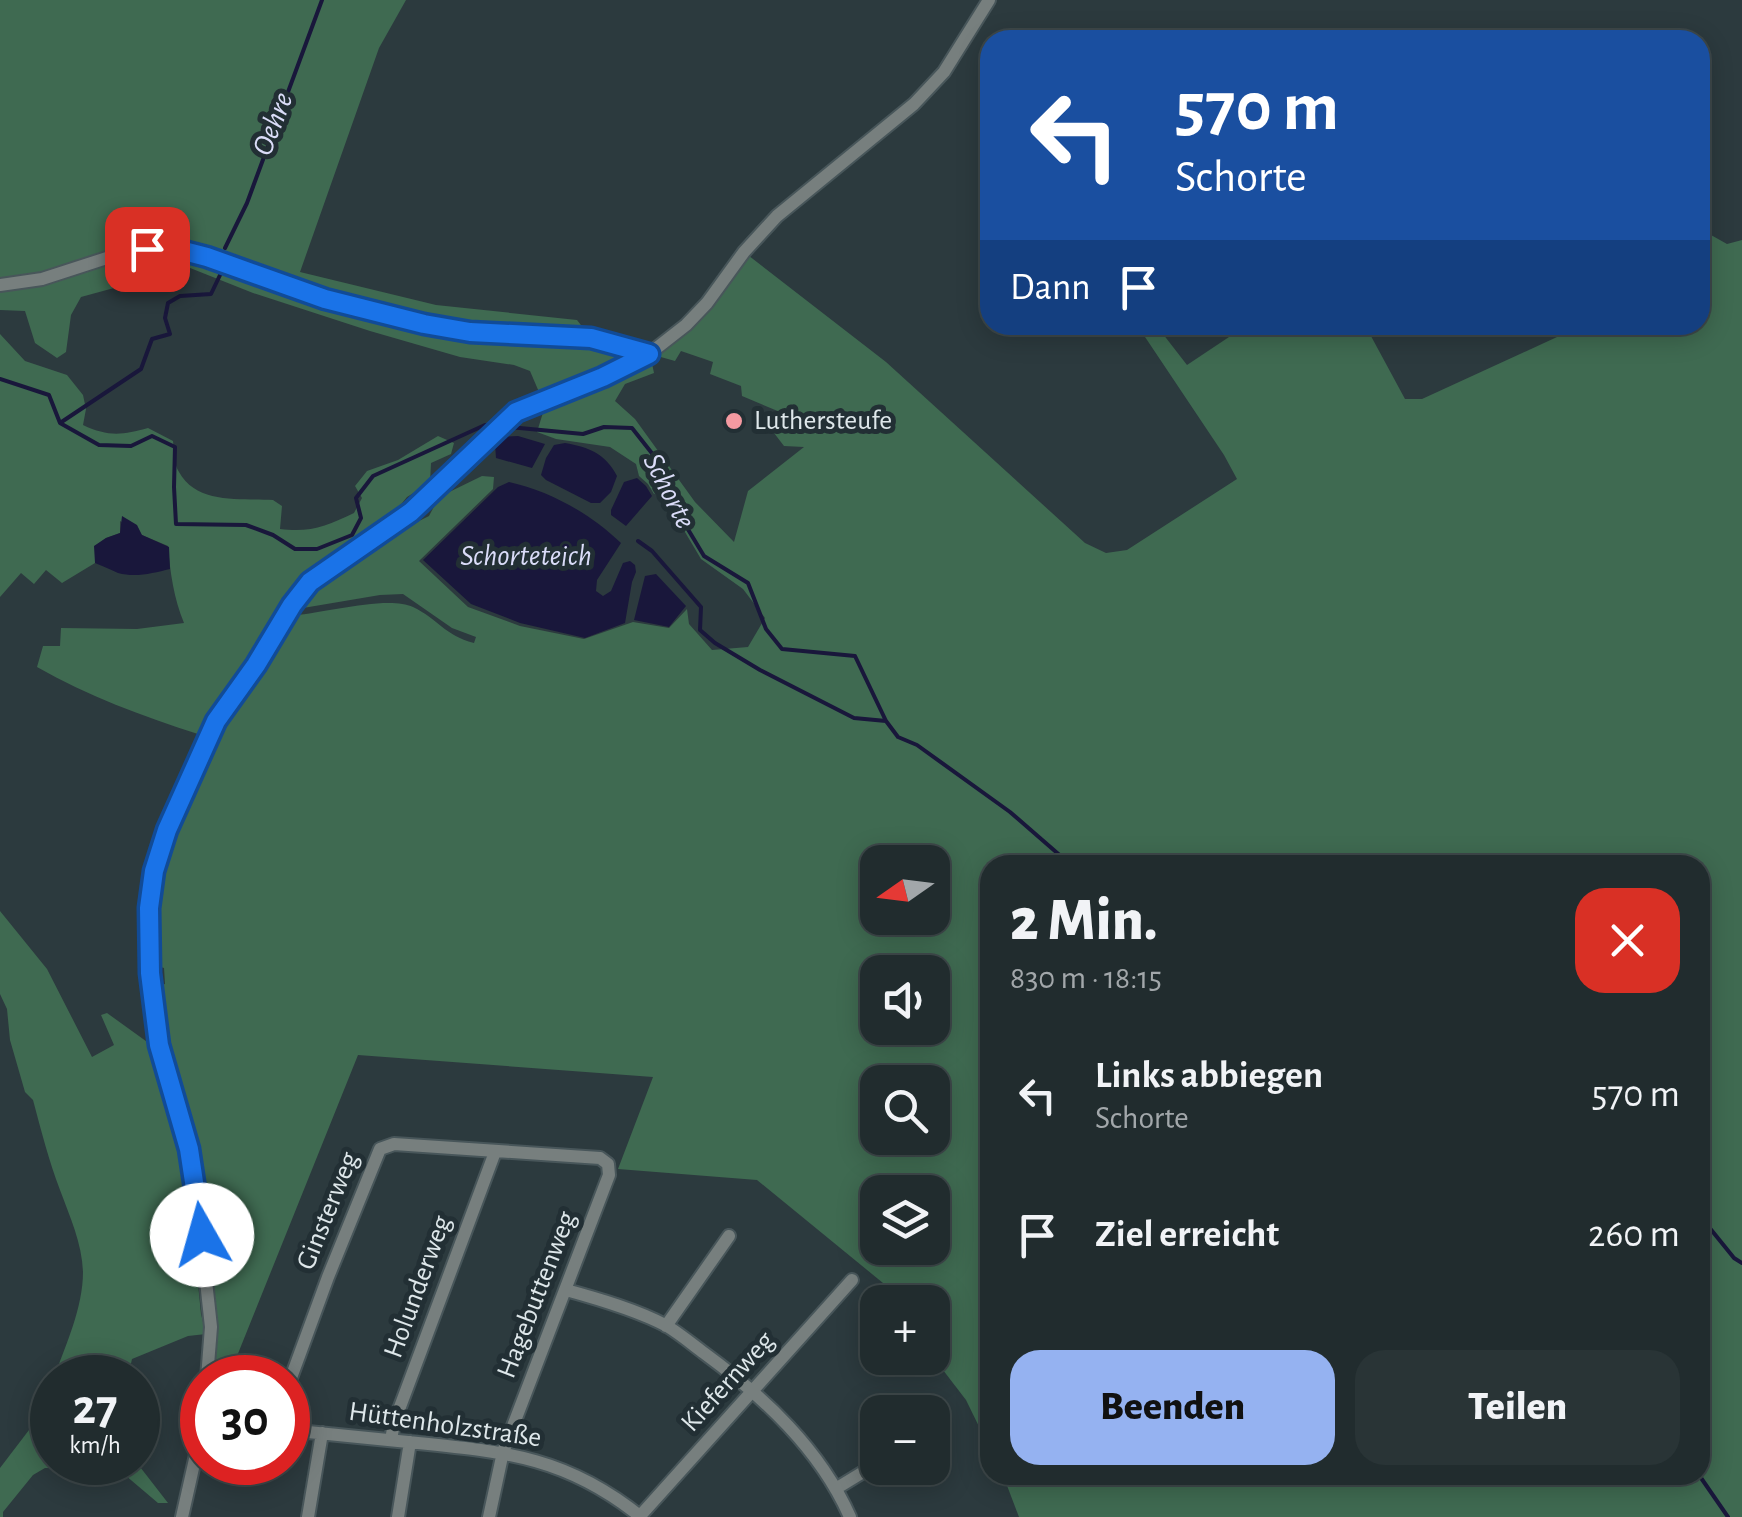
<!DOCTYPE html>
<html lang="de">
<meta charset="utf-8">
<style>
body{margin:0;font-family:"Alegreya Sans",sans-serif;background:#293436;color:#f1f3f6;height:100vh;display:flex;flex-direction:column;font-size:38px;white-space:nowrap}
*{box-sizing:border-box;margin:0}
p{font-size:32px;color:#a2a7aa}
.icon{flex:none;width:55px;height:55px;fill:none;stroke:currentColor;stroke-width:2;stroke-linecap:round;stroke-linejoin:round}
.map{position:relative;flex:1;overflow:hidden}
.side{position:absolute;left:980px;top:855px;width:730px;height:630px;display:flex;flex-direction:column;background:#212c2e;border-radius:30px;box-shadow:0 5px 25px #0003,0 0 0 2px #3e484a}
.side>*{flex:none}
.top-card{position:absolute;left:980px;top:30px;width:730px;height:305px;border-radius:30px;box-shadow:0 5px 25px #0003,0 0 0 2px #3e484a;background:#1a4fa0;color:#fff;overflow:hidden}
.needle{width:65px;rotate:256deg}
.fabs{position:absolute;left:860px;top:845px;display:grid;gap:20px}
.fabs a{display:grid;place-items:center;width:90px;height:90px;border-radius:20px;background:#212c2e;box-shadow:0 5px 25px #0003,0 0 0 2px #3e484a;font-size:50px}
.speed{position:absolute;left:30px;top:1355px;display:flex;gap:20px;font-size:50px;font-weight:700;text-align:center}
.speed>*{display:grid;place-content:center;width:130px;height:130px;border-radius:50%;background:#212c2e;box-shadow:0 5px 25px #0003,0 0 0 2px #3e484a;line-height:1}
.speed small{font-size:25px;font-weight:400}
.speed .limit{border:15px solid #d22;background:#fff;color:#111}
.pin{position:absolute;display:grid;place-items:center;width:85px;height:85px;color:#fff;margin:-42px;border-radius:20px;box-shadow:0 5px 15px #0006}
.me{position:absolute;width:110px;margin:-55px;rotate:353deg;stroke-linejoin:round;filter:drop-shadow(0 0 8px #0008)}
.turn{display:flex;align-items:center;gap:35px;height:210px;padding:0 30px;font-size:45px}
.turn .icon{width:130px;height:130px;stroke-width:2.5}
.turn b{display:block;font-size:70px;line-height:85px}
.then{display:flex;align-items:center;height:95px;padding:0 30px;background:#0003;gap:20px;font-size:38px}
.round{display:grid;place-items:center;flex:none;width:105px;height:105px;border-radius:30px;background:#293436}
.headline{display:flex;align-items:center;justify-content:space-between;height:170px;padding:0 30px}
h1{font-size:60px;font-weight:800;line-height:75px}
.button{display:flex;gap:20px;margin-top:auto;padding:20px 30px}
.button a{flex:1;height:115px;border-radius:30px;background:#95b2f1;color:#111;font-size:40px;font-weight:800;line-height:115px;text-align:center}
.button a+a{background:#293436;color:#f1f3f6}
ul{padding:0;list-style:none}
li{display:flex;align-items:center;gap:30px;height:140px;padding:0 30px}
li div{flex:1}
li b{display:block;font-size:38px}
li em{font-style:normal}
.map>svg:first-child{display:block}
</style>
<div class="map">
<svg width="1742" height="1517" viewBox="0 0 1742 1517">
<rect width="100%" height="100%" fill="#2c3a3e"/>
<path fill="#3f6a51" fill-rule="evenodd" d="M0,0H406L379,48L300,272L436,305L577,320L591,338L649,354L686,325L744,252L886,362L1085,543L1106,553L1127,550L1237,479L1224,455L1137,325H1156L1187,365L1247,325H1365L1405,399H1422L1570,331L1569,325H1700V207L1711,235L1727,244L1742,240V1517H1019L1003,1475H1700V865H990V1449L966,1400L933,1357L932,1302H899L894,1292L757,1180L618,1169L653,1077L358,1055L233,1366L224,1363L221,1377H212L213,1298L202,1179L192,1134L165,1043L157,986L165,984L164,968L157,966L159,899L163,874L174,835L225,721L295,615C325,613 388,595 413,607C438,619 444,635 474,643L476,637L452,628L403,594L380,595L303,608L301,601L327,578L407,527L429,516L439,497L482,476L494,477L493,489L419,561L468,607L520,626L584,639L633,622L669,628L687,609L689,624L712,650L748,647L765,618L743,589L701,559L660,490L654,494L648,484L639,476L636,464L610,447L556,439L537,432L545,406L530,371L514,365L460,357L370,331L253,293L180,264L158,270L125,285L81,297L71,315L66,352L57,358L35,343L25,311L0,310ZM681,351L713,362L710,374L741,386L742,396L780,412L774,433L784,446L804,447L748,491L734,542L695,502L635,419L615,401L625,384L654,373L650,354L675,361ZM878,862H932V918H878ZM878,972H932V1028H878ZM878,1082H932V1138H878ZM878,1192H932V1248H878Z
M0,334L25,361L67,375L83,395L86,409L83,425C108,437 123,435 148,428L173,441C174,450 174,465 179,472C197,505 242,498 273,500L282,506L280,529C310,533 327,526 354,513L362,498L355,486L367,471L398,460L438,436L454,443L451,454L431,463L430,483L407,497L394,513L361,541L323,563L283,598L252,659L201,734H198C142,716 88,696 37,667L43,646H60L61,628L137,629L184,623C174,599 170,572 168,546L142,535L120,521V533L106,538L95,546V563L62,583L46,570L34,584L21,573L0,597Z
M0,911L47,969L92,1057L114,1045L101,1015L107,1013L150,1044L156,1054L182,1149L189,1190L201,1314L206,1334L188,1336L132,1359L128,1377H54C66,1345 83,1307 83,1272C82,1243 70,1217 60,1190C49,1161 41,1130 33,1100L25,1092L10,1040L7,1009L0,994Z
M52,1382V1462L137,1463L168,1503H158L125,1475L105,1469L45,1468L33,1475L3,1512V1517H0V1468L29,1430Z"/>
<path fill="#19173b" d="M518,436L545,444L532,468L496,458L495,444L498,437Z
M565,443C589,447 606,454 617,476L611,492L600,503H591L546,480L541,475L546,458L554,445Z
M637,478L646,486L652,496L626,526L611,515V510L624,482Z
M509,482C550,491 591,514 621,543L597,580L596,591L603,596L611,591L623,563L630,561L635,565L636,572L632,582L625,623L585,638L520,623L471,604L423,560L498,487Z
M122,516L137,525L142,535L169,547L170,569C153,573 136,578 118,573C111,570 103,566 95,563L94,546L106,538L120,533Z
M656,574L686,606L669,627L634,620L645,576Z"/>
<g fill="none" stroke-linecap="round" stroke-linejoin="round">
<path stroke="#19173b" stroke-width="4" d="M225,248L247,203L322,0
M0,379L49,395L60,423L99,445L131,446L152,436L175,447L174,487L176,524L246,525L273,535L295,549H317L352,535L361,518L356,498L373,476L485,425L495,426
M60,423L141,369L152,339L170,334L165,318L168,303L180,296L211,294L221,273
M509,427L583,434L604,427L632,428L662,466L677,511L704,556L748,583L766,629L782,649L855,656L886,721L898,737L917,745L1010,812L1071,865
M638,541L652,551L701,607L700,630L715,643L760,670L854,718L886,721
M1700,1216L1734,1258L1742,1263
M1699,1475L1728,1517"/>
<g stroke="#48565a" stroke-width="16">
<path id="minor" d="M0,285L42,279L116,255L147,249L180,250L207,257L325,299L385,316L470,332L591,338L649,354
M566,1290C599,1299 637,1310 667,1326C680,1334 692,1344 704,1353C764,1397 820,1449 850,1517
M666,1326L729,1236
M207,1378L211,1327L194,1171L159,1045L150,973L149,908L154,871L167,830L216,721L256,665L293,605L311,583L411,511L516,413L603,377L649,354L686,325L707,303L744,252L777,216L914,104L944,72L989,0
M288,1386L328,1277L380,1149L394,1144L600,1158L608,1164L609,1175L503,1452L489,1517
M288,1430C331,1434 375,1439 418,1443C508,1452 568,1458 641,1517
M391,1440L394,1423L495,1152
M837,1488L878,1463
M640,1516L852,1280
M182,1517L202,1428
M308,1517L322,1433
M398,1517L410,1442"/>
</g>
<use href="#minor" stroke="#777f7e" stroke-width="12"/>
</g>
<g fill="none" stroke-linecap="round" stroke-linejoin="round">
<g stroke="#114b97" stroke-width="25">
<path id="route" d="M147,249L180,250L207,257L325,299L424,324L470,332L591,338L649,354L603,377L516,412L411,512L310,582L292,605L256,665L216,721L167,830L154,871L149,908L150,973L159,1045L189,1149L202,1235"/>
</g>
<use href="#route" stroke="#1a73e8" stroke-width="18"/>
</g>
<circle fill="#f49aa1" stroke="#222f34" stroke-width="4" cx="734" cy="421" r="10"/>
<g text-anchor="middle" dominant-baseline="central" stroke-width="10" stroke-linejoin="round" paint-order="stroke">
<g font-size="28" fill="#dee7ea" stroke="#222f34" text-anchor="start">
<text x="754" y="421">Luthersteufe</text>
</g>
<g font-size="28" fill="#dee7ea" stroke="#222f34">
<text transform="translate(328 1211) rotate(-68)">Ginsterweg</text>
<text transform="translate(418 1287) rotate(-70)">Holunderweg</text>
<text transform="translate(537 1295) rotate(-69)">Hagebuttenweg</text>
<text transform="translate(728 1382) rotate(-48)">Kiefernweg</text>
<text transform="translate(445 1425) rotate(8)">Hüttenholzstraße</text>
</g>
<g font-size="30" font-style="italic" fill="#dadcf8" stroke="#222f34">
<text transform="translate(273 124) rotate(-69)">Oehre</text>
<text transform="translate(669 491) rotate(63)">Schorte</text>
<text x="526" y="556">Schorteteich</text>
</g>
</g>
</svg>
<div class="fabs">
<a><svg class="needle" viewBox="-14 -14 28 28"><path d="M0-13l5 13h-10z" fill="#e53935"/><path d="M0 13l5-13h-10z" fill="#a2a7aa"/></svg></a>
<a><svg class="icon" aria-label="sound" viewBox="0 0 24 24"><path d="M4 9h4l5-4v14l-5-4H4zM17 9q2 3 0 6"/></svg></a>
<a><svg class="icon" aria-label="search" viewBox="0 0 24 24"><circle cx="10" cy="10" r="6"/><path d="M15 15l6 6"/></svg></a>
<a><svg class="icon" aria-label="layers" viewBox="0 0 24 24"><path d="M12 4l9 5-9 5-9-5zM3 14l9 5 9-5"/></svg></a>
<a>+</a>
<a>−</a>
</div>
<div class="speed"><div>27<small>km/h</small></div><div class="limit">30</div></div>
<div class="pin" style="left:147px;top:249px;background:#d93025"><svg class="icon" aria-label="arrive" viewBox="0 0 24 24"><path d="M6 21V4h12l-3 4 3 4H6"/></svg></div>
<svg class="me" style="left:202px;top:1235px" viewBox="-20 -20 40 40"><circle r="19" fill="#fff"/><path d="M0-13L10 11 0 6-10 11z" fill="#1a73e8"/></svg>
<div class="top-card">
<div class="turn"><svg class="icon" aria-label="left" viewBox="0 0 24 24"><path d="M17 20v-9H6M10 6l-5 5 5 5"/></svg><div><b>570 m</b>Schorte</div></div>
<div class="then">Dann<svg class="icon" aria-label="arrive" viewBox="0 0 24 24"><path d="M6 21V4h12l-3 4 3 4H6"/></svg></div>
</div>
<section class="side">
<div class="headline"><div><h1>2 Min.</h1><p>830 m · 18:15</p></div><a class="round" style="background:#d93025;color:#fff"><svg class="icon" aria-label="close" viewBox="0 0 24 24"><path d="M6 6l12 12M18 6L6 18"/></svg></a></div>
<ul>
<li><svg class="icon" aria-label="left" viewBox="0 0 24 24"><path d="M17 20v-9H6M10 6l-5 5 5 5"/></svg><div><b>Links abbiegen</b><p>Schorte</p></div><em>570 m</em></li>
<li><svg class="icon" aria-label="arrive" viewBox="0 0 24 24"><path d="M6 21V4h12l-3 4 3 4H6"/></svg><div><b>Ziel erreicht</b></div><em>260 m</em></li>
</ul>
<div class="button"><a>Beenden</a><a>Teilen</a></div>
</section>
</div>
